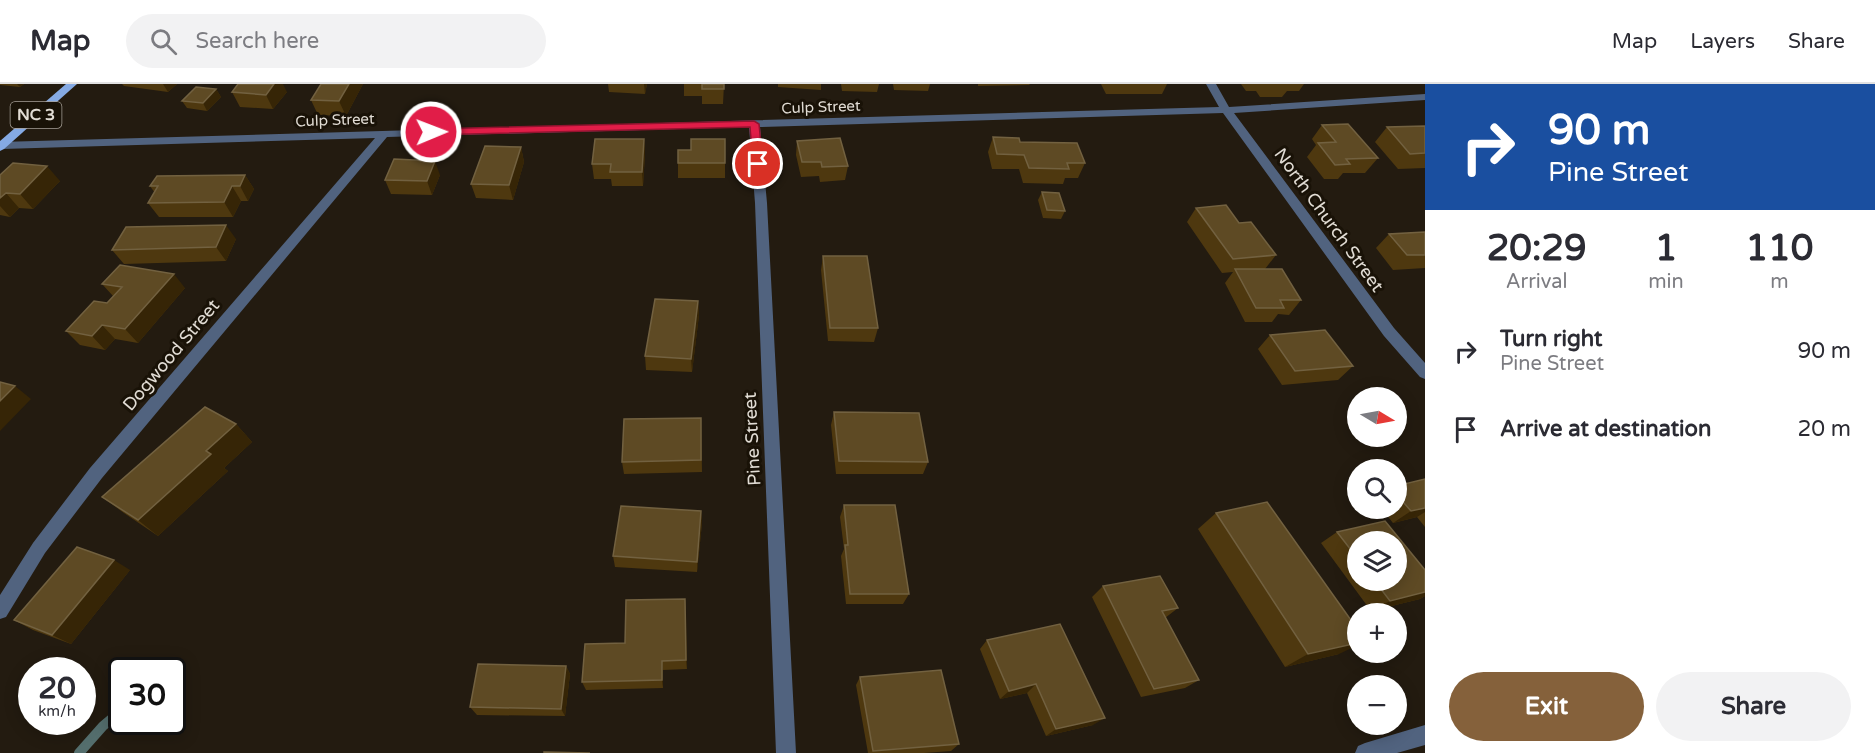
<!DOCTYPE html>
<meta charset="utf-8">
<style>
body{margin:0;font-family:"Varela Round",sans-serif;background:#f2f2f3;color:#2b2b33;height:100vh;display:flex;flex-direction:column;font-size:22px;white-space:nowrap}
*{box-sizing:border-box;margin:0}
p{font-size:20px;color:#7c7c81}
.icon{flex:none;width:33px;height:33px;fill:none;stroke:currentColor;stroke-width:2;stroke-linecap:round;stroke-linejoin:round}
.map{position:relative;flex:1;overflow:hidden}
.drawer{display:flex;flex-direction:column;background:#fff;width:450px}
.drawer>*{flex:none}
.guide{background:#1a4fa0;color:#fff;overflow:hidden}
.needle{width:39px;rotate:100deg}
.tools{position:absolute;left:1347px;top:303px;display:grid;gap:12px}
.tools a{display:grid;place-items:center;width:60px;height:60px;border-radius:50%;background:#fff;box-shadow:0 3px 15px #0003;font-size:30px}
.speed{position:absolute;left:18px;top:573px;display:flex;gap:12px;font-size:30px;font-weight:700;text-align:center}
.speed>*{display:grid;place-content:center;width:78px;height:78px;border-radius:50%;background:#fff;box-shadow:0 3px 15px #0003;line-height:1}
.speed small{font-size:15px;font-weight:400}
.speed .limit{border:3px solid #111;border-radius:9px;background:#fff;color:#111}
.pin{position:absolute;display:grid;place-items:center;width:51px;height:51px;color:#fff;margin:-26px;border:3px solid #fff;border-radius:50%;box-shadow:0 2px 6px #0007}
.me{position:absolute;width:66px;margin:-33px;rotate:89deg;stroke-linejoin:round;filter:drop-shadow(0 0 4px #0008)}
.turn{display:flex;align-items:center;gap:21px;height:126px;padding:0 24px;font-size:27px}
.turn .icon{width:78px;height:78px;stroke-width:2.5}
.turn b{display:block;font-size:42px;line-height:51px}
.eta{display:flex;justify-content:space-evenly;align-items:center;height:102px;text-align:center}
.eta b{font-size:36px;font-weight:800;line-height:42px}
.action{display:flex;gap:12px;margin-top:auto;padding:12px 24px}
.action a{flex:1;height:69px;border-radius:36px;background:#85613b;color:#fff;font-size:24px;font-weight:800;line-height:69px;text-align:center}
.action a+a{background:#f2f2f3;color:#2b2b33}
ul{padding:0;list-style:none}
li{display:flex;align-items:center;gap:18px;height:78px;padding:0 24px}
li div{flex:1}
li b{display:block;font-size:22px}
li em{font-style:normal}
header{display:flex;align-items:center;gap:36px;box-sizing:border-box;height:84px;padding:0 30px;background:#fff;border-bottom:2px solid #e1e1e2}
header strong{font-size:28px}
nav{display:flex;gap:33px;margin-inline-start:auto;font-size:21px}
.search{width:420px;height:54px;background:#f2f2f3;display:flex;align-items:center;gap:15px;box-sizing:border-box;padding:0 21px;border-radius:33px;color:#7c7c81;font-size:22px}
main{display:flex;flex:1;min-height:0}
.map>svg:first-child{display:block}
</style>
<header>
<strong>Map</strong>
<div class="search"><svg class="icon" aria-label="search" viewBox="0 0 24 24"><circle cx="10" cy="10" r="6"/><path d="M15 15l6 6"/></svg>Search here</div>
<nav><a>Map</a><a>Layers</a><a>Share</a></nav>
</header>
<main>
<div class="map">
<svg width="1425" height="669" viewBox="0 0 1425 669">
<rect width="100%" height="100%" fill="#231b10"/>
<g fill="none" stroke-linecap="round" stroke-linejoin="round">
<path stroke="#546e6d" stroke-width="10" d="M79,669L103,642L122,626"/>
<path fill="#51637f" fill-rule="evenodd" d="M1206,0H1216L1229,23L1425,10V16L1234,29L1394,244L1425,279V295L1420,293L1384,252L1223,29L760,43L767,119L796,669H776L755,119L749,43L387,53L102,394L45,469L6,533L0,535V511L33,459L90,384L375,54L2,65L0,58L1219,23Z
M1425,641V661L1397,669H1355L1358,662L1365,659Z"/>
<path fill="#85aae4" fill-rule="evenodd" d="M66,0H77L4,65L0,67V57Z"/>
</g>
<path fill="#4e380f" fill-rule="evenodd" d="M0,0H24L20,3L0,1Z
M122,0H177L168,8L124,2Z
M321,0H363L346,32L318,31L311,16Z
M608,0H647L645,10L609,8Z
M684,0H724L723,20H702V12H684Z
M778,0H821V6L778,3Z
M841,0H879L877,8L842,7Z
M893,0H930L928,7L894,6Z
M978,0H1030L1029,1L978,2Z
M1101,0H1167L1162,10H1106Z
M1241,0H1304L1299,7H1287L1282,13H1260L1256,7H1246Z
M216,5L221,13L207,27L187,24L182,17Z
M232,8H287L273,25L240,23Z
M1322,41L1378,74L1365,89H1343L1338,95H1324L1307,73L1316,61L1312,55Z
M1425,42V84L1398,85L1375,58L1387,43Z
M993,53L1020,58L1085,79L1078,94H1065L1063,100L1023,99L1019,85H992L988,68Z
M644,55L645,70L643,102H612L611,95H594L592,80Z
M725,55V94H678V79L691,66Z
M797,57L848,82L845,96L820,98L819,92L801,93L796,71Z
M521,63L524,78L513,116L476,114L471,100Z
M0,91L60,97L33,125L19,124L10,133L0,131Z
M245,91L254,105L248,117H241L233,133H159L148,119L155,109L150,102Z
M440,91L432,111L391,110L385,96Z
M1042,108L1065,127L1061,135L1043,134L1038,116Z
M1196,124L1239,139L1276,171L1265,185L1301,216L1289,231L1278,230L1272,238H1245L1225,199L1233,188L1222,189L1187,138Z
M1425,148V184L1393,186L1376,164L1389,150Z
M236,155L226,177L124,180L112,166Z
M823,172L878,244L874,258L828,257L821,186Z
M102,200L185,204L138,259L115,255L105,266L80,261L66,247L107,219L113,212Z
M698,217L699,231L692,288L646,286L645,272Z
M1270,251L1353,282L1338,296L1282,301L1258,265Z
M834,328L928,378L923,390H836L831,341Z
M701,334L702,388L624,390L622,378Z
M236,340L252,358L224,384L228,387L158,452L124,429L102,413Z
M1425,395V443L1417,433L1393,439L1381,424H1396V402Z
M844,421L909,510L903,520H846L841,472L844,465L840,433Z
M701,427L702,439L697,488L615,483L613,472Z
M1216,429L1339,570L1285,583L1198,445Z
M1385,437L1425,486V512L1420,515L1371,527L1321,459L1337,448ZM1358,458H1396V496H1358Z
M130,486L71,560L33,546L14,536Z
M1103,502L1178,524L1165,534L1199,596L1185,604L1141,613L1092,513Z
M685,515L687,585L663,586V604L586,606L582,598L625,559Z
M987,556L1093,641L1046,652L1027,609L1000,615L980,565Z
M566,582L570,590L565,632L477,631L470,623Z
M860,593L959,660L951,667L924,669H868L856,601Z"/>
<path fill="#362506" d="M17,0H24L20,3Z
M163,0H177L168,8Z
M274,0H283L287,8L273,25L266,11Z
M349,0H363L346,32L339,17Z
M644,0H647L645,10Z
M216,5L221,13L207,27L203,19Z
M644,55L645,70L643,102L642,88Z
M521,63L524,78L513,116L509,101Z
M435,77L440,91L432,111L427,97Z
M47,82L60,97L33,125L20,110Z
M245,91L254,105L248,117L240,102Z
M232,102L241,117L233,133L224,118Z
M6,109L19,124L10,133L0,122V114Z
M226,141L236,155L226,177L216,163Z
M174,190L185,204L138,259L125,245Z
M698,217L699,231L692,288L691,275Z
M102,241L115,255L105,266L92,252Z
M15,302L31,315L0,347V317Z
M236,340L252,358L224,384L228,387L158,452L138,436L206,367Z
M1425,424V428L1417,433L1393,439L1411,427Z
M701,427L702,439L697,488V478Z
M114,476L130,486L71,560L52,551Z
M1425,508V512L1420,515L1371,527L1390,517Z
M685,515L686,525L687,585L686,576Z
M1358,559V561L1339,570L1285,583L1308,570Z
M662,577L663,586V604L662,596Z
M566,582L570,590L565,632L561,625Z
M1036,600L1027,609L1000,615L1009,607Z
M1105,634L1093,641L1046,652L1056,645Z"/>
<path fill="#5e4a24" stroke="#726140" stroke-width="1.5" d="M238,0H274L266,11L232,8Z
M321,0H349L339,17L311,16Z
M702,0H724V5H702Z
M196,3L216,5L203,19L182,17Z
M1348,40L1378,74L1346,75L1350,80L1335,81L1318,59L1336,58L1322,41Z
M1425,42V69L1410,70L1387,43Z
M993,53L1019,54L1020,58L1077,59L1085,79H1067L1069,85L1029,84L1024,71L997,70Z
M840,54L848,82L822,83L821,78H802L797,57Z
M595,55H644L642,88H610L611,80H592Z
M691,55H725V79H678V66H691Z
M485,62L521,63L509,101L471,100Z
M394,75L435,77L427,97L385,96Z
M13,79L47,82L20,110L6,109L0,114V91Z
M245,91L240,102H232L224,118L148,119L158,102H150L157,92Z
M1042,108L1059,109L1065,127L1047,126Z
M1226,121L1239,139L1251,138L1276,171L1233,175L1196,124Z
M226,141L216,163L112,166L126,143Z
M1425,148V171H1407L1389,150Z
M823,172H867L878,244H830Z
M120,181L174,190L125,245L102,241L92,252L66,247L94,217L107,219L122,203L102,200Z
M1235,185H1282L1301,216H1280L1284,224H1256Z
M655,215L698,217L691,275L645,272Z
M1325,246L1353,282L1295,287L1270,251Z
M0,298L15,302L0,317Z
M205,323L236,340L206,367L211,370L138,436L102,413Z
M834,328L919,329L928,378L839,377Z
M701,334V376L622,378L624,335Z
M1425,395V424L1411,427L1396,410V402Z
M1267,418L1358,546V559L1308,570L1216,429Z
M844,421H895L909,510H850L845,461H848Z
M621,422L701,427L697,478L613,472Z
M1385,437L1425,486V508L1390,517L1374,496H1396V458H1358V475L1337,448Z
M77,463L114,476L52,551L14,536Z
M1160,492L1178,524L1162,527L1199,596L1154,605L1103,502Z
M685,515L686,576L662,577V596L582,598L585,560L625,559L626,516Z
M1060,540L1105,634L1056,645L1036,600L1009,607L987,556Z
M478,580L566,582L561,625L470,623Z
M941,586L959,660L873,667L860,593Z
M544,668L590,669H544Z"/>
<path fill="#e11d48" stroke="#92132f" stroke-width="1.5" d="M754,37L759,40L763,80L758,83L753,80L750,43L431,51L426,48L431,45Z"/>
<g text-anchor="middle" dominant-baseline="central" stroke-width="6" stroke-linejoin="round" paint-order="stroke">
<g font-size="15" fill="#e1dcd4" stroke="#191207">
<text transform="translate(821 23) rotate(-2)">Culp Street</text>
<text transform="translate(335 36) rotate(-2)">Culp Street</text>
</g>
<rect fill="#191207" stroke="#a59f96" stroke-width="1.5" x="10.5" y="18" width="51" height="26" rx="4.5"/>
<g font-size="16" font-weight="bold" fill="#e1dcd4">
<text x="36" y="31">NC 3</text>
</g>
<g font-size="18" fill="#e1dcd4" stroke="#191207">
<text transform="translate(1329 136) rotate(54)">North Church Street</text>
<text transform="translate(171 271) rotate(-50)">Dogwood Street</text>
<text transform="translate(752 355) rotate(-93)">Pine Street</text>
</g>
</g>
</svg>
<div class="tools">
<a><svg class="needle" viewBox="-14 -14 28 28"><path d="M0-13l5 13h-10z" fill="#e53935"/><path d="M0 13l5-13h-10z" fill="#7c7c81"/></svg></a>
<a><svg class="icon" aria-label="search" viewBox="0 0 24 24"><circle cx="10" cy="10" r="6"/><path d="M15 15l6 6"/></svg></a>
<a><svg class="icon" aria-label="layers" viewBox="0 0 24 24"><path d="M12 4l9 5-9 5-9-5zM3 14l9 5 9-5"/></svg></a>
<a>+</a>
<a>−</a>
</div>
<div class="speed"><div>20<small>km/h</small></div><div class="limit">30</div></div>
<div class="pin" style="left:758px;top:80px;background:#d93025"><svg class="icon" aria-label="arrive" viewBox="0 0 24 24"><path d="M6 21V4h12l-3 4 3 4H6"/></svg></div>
<svg class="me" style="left:431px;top:48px" viewBox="-20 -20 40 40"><circle r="17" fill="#e11d48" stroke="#fff" stroke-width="3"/><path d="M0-11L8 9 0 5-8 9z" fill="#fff"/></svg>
</div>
<section class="drawer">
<div class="guide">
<div class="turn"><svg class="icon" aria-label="right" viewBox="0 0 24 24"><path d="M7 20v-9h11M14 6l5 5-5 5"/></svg><div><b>90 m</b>Pine Street</div></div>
</div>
<div class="eta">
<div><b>20:29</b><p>Arrival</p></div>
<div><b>1</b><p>min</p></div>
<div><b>110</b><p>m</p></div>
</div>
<ul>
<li><svg class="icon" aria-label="right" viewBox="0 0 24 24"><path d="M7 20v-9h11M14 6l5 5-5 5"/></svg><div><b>Turn right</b><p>Pine Street</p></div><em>90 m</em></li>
<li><svg class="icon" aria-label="arrive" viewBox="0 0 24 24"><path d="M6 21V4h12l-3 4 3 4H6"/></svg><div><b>Arrive at destination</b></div><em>20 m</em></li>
</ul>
<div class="action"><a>Exit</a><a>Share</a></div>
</section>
</main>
